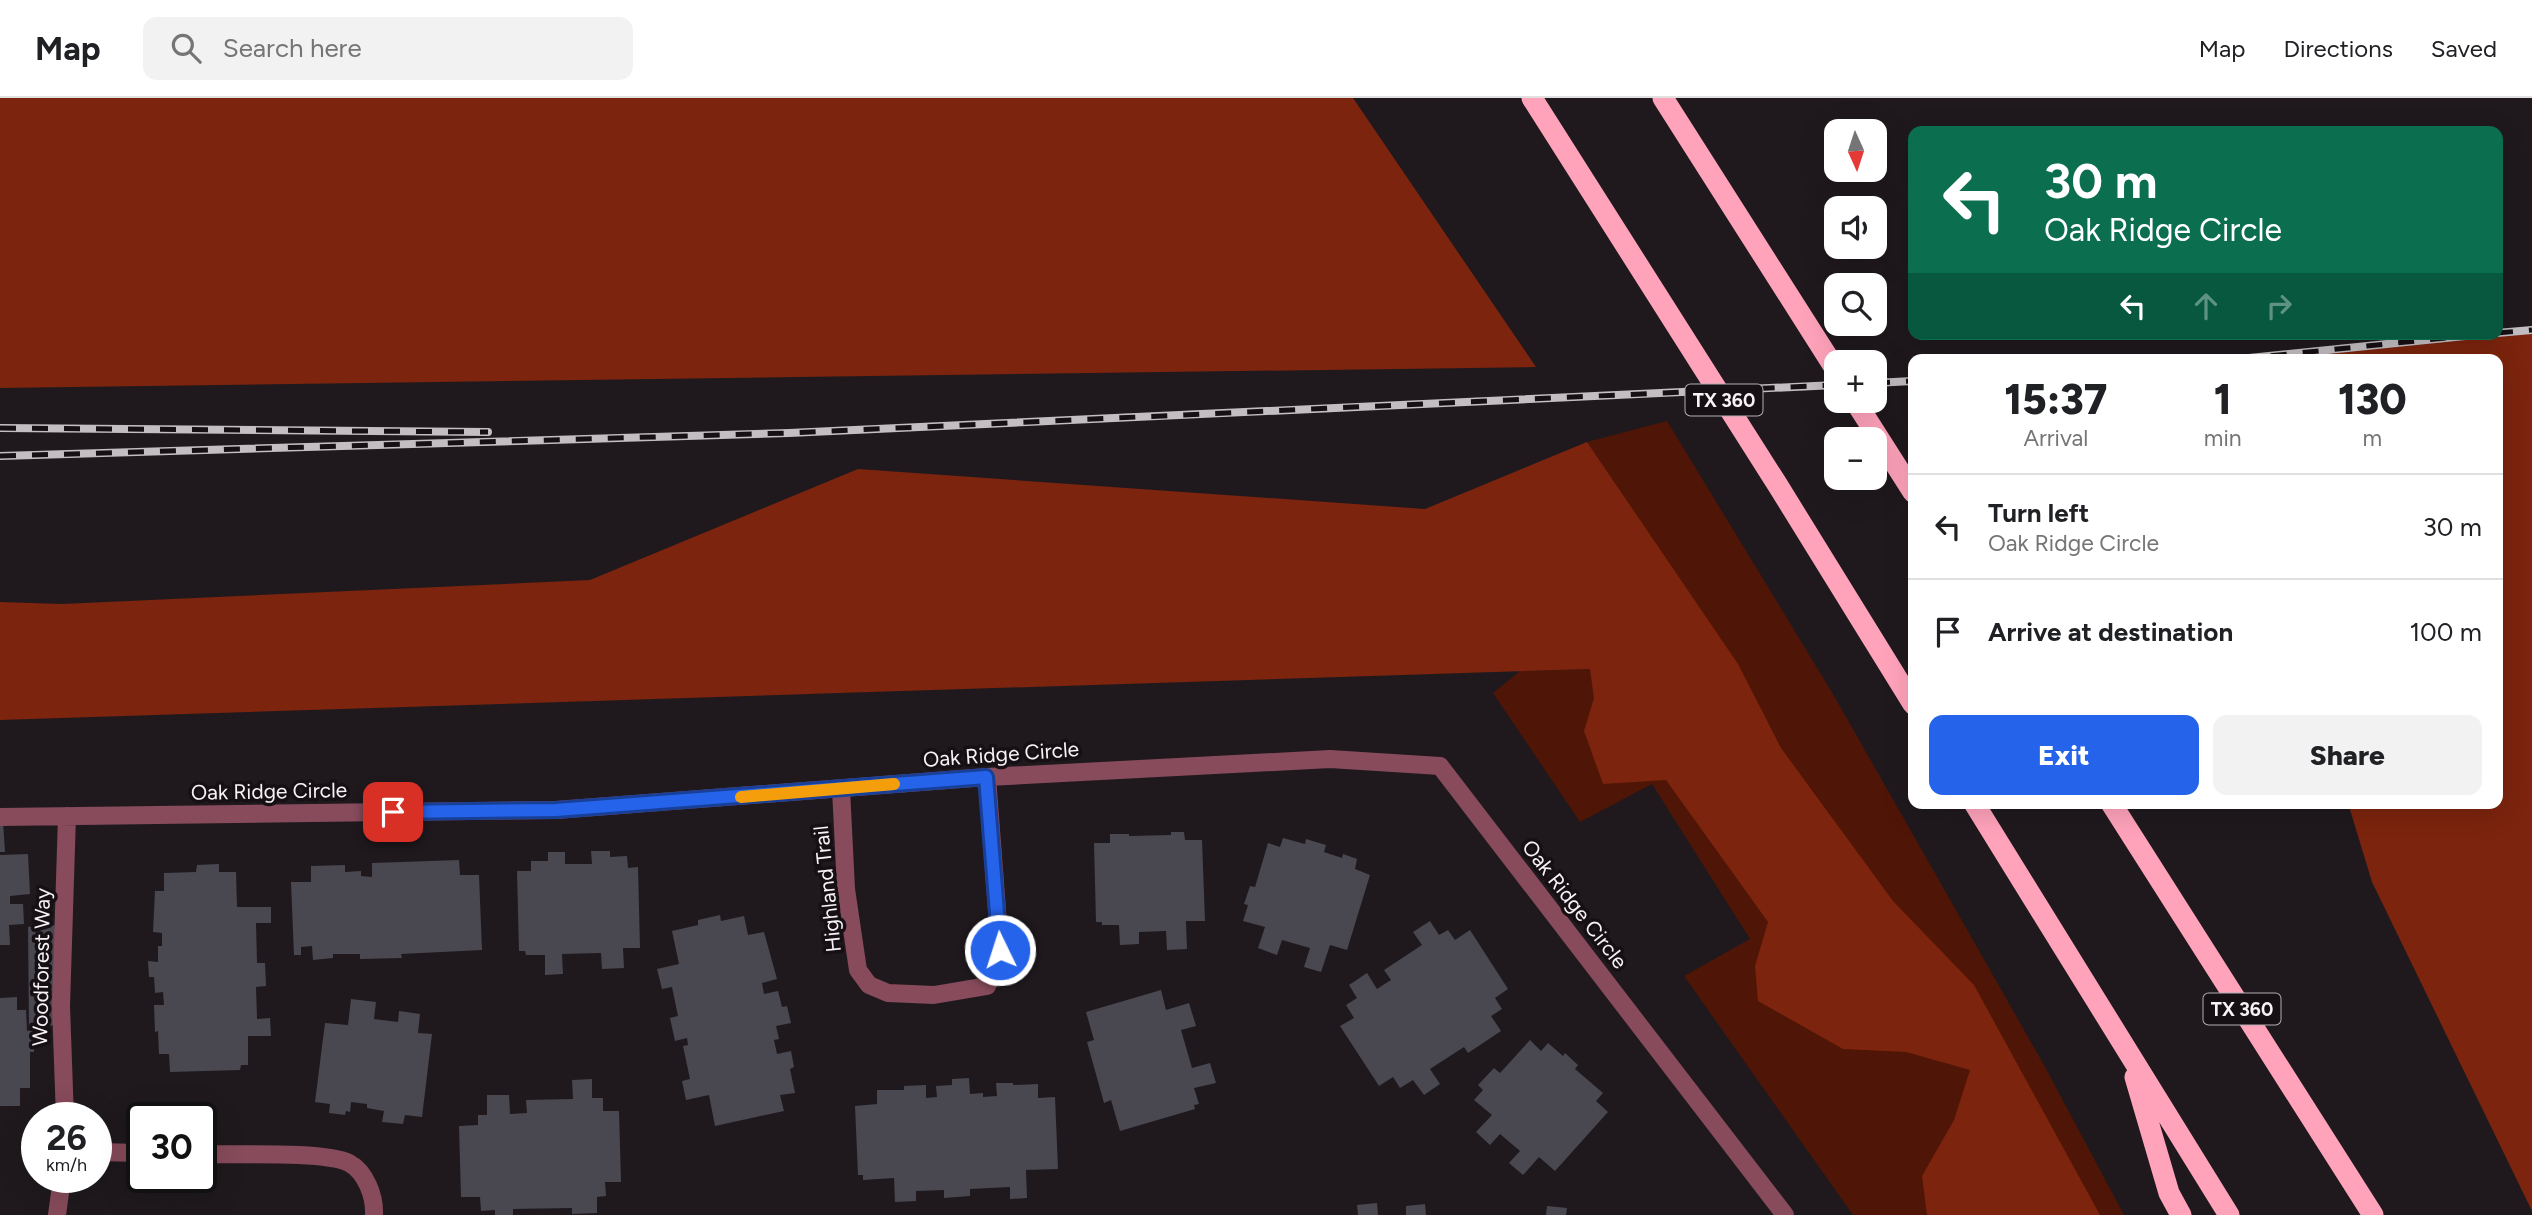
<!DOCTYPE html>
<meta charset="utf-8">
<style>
body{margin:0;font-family:Figtree,sans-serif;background:#f2f2f2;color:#202124;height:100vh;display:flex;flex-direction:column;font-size:26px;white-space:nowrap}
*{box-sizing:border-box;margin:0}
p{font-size:23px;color:#757577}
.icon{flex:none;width:38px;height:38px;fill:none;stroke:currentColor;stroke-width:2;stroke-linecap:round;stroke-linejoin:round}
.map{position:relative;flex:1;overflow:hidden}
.drawer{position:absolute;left:1908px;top:256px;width:595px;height:455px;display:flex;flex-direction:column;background:#fff;border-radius:14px;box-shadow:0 7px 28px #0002}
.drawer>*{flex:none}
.banner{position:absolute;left:1908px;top:28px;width:595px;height:214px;border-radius:14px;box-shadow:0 7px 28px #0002;background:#0b6e4f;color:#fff;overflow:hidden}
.needle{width:46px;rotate:177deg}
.fabs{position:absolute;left:1824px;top:21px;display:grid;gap:14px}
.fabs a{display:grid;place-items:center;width:63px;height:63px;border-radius:14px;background:#fff;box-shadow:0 7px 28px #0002;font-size:35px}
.speed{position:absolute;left:21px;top:1004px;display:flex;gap:14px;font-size:35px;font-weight:700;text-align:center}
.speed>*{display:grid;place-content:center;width:91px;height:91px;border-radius:50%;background:#fff;box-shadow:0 7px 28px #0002;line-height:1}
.speed small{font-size:18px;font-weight:400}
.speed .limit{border:4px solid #111;border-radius:10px;background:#fff;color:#111}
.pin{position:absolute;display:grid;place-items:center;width:60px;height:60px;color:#fff;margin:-30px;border-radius:14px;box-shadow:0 4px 10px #0006}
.me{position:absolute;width:77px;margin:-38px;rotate:356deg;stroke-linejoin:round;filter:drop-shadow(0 0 5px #0008)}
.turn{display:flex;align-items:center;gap:24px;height:147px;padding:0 21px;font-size:32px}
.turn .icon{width:91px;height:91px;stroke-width:2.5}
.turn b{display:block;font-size:49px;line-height:60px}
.lanes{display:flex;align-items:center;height:66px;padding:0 21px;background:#0003;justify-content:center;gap:35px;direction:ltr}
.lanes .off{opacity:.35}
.eta{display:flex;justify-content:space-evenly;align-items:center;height:119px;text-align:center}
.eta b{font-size:42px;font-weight:800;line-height:49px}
.cta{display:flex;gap:14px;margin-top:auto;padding:14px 21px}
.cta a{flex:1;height:80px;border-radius:14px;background:#2563eb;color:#fff;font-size:28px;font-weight:800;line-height:80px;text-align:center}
.cta a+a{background:#f2f2f2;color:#202124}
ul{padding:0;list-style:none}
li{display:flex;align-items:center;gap:21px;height:105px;padding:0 21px;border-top:2px solid #e0e0e0}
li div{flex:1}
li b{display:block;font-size:26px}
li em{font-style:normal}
header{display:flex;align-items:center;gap:42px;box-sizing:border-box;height:98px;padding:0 35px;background:#fff;border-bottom:2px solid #e0e0e0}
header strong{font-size:33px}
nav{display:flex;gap:38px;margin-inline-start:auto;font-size:24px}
.search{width:490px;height:63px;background:#f2f2f2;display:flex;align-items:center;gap:18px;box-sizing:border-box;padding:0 24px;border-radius:14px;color:#757577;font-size:26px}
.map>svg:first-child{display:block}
</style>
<header>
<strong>Map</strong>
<div class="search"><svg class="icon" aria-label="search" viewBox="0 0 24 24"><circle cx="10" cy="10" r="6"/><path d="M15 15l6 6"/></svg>Search here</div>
<nav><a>Map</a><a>Directions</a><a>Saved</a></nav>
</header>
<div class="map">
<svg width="2532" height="1117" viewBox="0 0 2532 1117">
<rect width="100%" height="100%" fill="#1f191e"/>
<path fill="#4f1506" d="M1667,323L1833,596L2044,967L2124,1117H1853L1684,878L1750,841L1652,686L1580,724L1493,595L1520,573L1591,571L1647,433L1587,344Z"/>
<path fill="#7c240d" d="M0,0H1353L1536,269L0,290Z
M2532,232V1113L2372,784L2348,705H2497V261H2239Z
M1587,344L1738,566L1781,650L1893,803L1974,887L2100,1117H1927L1922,1078L1954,1022L1970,972L1906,954L1843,951L1758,903L1755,868L1768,824L1666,682L1603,686L1584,633L1594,600L1590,571L0,622V504L62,506L590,482L858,371L1425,411Z"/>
<path fill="#494750" d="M0,724H3L5,754H0Z
M1171,734H1184L1185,742H1202L1205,823H1186L1187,851L1167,852L1166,833L1139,834V846L1120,847L1119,827H1102V824H1096L1094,745H1110V736H1129V738L1171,737Z
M1283,740L1305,746L1306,741L1326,747L1324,754L1342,760L1343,756L1357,761L1355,771L1370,777L1347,852L1330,847L1321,874L1304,869L1310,850L1282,842L1277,857L1258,850L1265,829L1243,823L1248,807L1244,806L1250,788L1255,789L1268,745L1280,749Z
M591,753H610V759L627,758L628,770L638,769L640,850H623L624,870L602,871L601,855L562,856L563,876L545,877V857H526L525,853H519L517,773H531V763H548V754H565V766H592Z
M28,756L30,796L10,798V806H23L24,826L9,827L10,847H0V757Z
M459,762L460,777H479L482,852L401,856L402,860L360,861V856H333V860L313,862L312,848L301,849V857H294L291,784H311V768L345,767V774L361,773V778L372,779V765Z
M219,766V774H236L237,809H271V825H256L257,865H265L266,888L256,889L257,921L270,920L271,938H248V967H241L240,972L170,974L169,956H159L158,933L155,934L154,907H164L163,894L155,895L154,879H149L148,863L158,864V848H162V835L153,834L155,793H164V775L196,774L197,767Z
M720,817L721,823L744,818L748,837L764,834L777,881L762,885L764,896L778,893L782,909L787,908L791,925L776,928L779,941L774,942L777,956L791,953L794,969L790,971L795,995L780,997L784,1013L715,1028L709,997L686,1002L682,983L690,981L683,948L688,947L687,940L675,943L670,920L678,918L672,889L662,891L657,871L679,866L672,833L698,827V822Z
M1430,823L1439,837L1448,832L1455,842L1470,832L1508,891L1495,900L1502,911L1491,918L1501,933L1468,955L1464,949L1430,971L1440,986L1424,997L1413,982L1400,990L1393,979L1379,988L1340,928L1354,920L1346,907L1357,900L1349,887L1367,875L1377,891L1391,882L1384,872L1422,847L1413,834Z
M58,827L60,927L29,929L28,829Z
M1161,892L1166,912L1189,905L1196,928L1181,932L1192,970L1210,965L1216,985L1194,990L1199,1006L1194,1007L1195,1011L1120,1033L1111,1002L1104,1005L1087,944L1094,942L1086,914Z
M17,899V912H26L27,933L34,932V954H30V990H20V1008H0V900Z
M351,901L376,904L374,921L398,924L399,913L420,916L418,935L432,936L422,1019L405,1017L403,1026L382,1024L384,1013L367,1010V1006L351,1004L350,1014L346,1013L345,1017L329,1015L330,1006L315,1004L325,925L348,927Z
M1530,942L1541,953L1548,945L1563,958L1565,955L1578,967L1575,971L1603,995L1596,1003L1608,1014L1555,1073L1539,1059L1523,1077L1509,1065L1520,1053L1500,1036L1490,1047L1476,1034L1492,1017L1474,1002L1483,992L1478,987L1494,970L1500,975Z
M969,980L970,996L983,995V999L997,998L996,985H1013V987L1038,986V1000L1055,999L1058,1071L1026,1072L1027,1100L1010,1101V1089L970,1091V1098L944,1100V1092L916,1093V1103L895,1104L894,1080L863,1082V1077H858L855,1008L877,1006V992H904V988L926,987V1000L937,999L936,988L952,987V981Z
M592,981V1000H603V1013H619L621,1084H605L606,1098L597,1099V1115L572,1116V1110L513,1111V1117H495V1112L481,1113L480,1099H461L459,1028L478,1027V1017H487V997H509L510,1016L527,1015L526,1002L573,1001L572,982Z
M1377,1105L1378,1117H1358L1357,1107Z
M1425,1106L1426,1117H1406V1108Z
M1547,1108L1567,1110L1566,1117H1546Z"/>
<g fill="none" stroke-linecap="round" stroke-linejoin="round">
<path stroke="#874b5b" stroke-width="18" d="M841,691L846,791L858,872L869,887L888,895L934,897L987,888L1000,852L987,679
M0,719L556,712L987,679L1330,661L1440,668L1785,1117
M65,1020L61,908L67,718
M96,1054L142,1055
M201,1056C232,1057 326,1053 349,1065C366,1074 375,1099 374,1117
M57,1117L62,1080"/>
<path stroke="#ffa3bb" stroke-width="21" d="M1532,0L1777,386L1913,606
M1663,0L1836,272
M1855,303L1913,394
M1974,705L2229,1117
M2111,705L2373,1117
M2135,979L2169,1095L2181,1117"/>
<g stroke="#c3bec2" stroke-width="8">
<path id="rail" d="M2497,235L2532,232
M2239,261L2485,236
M1874,285L1913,283
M0,330L488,334
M0,358L789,335L1836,287"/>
</g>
<use href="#rail" stroke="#161015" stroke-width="5" stroke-dasharray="16" stroke-linecap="butt"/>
</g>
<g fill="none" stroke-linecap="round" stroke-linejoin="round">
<g stroke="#184099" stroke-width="18">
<path id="route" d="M393,714L556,712L986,679L1000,852"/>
</g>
<use href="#route" stroke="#2563eb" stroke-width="12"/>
<path stroke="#f59e0b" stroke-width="12" d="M741,699L894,686"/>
</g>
<g text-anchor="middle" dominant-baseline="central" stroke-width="7" stroke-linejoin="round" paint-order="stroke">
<g fill="#161015" stroke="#b4aeb2" stroke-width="2">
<rect x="1685.5" y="286.5" width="77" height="31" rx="5"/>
<rect x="2203.5" y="895.5" width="77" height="31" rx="5"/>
</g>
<g font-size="19" font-weight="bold" fill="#f7f2f6">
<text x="1724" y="302">TX 360</text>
<text x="2242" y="911">TX 360</text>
</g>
<g font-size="21" fill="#f7f2f6" stroke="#161015">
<text transform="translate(1001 656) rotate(-4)">Oak Ridge Circle</text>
<text transform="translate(269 693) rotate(-1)">Oak Ridge Circle</text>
<text transform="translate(827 791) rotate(-96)">Highland Trail</text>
<text transform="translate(1575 806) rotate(52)">Oak Ridge Circle</text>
<text transform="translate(41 869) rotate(-89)">Woodforest Way</text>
</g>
</g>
</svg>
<div class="fabs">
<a><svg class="needle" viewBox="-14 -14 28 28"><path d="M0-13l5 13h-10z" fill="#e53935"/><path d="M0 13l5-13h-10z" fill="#757577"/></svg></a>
<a><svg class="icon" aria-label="sound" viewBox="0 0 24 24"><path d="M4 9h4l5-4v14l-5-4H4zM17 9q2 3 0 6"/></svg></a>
<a><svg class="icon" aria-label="search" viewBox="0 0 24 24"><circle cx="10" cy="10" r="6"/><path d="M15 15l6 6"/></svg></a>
<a>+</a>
<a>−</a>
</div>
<div class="speed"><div>26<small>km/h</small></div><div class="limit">30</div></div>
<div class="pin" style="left:393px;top:714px;background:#d93025"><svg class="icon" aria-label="arrive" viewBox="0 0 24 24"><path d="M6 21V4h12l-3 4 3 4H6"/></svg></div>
<svg class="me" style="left:1000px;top:852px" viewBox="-20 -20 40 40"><circle r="17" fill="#2563eb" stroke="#fff" stroke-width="3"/><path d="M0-11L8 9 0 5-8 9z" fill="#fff"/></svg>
<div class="banner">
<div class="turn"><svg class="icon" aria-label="left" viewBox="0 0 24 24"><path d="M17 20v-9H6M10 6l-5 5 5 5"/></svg><div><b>30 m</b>Oak Ridge Circle</div></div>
<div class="lanes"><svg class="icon" aria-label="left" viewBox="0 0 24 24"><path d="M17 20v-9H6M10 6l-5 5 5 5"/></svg><svg class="icon off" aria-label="ahead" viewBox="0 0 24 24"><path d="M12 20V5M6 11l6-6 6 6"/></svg><svg class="icon off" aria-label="right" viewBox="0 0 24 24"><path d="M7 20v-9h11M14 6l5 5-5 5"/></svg></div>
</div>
<section class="drawer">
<div class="eta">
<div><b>15:37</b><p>Arrival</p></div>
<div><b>1</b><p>min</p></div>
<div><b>130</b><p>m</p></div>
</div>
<ul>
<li><svg class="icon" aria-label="left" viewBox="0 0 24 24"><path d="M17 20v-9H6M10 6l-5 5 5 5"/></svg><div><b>Turn left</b><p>Oak Ridge Circle</p></div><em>30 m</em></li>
<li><svg class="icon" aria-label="arrive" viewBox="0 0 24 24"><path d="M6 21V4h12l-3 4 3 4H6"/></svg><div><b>Arrive at destination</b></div><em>100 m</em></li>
</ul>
<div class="cta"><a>Exit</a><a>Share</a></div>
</section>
</div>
